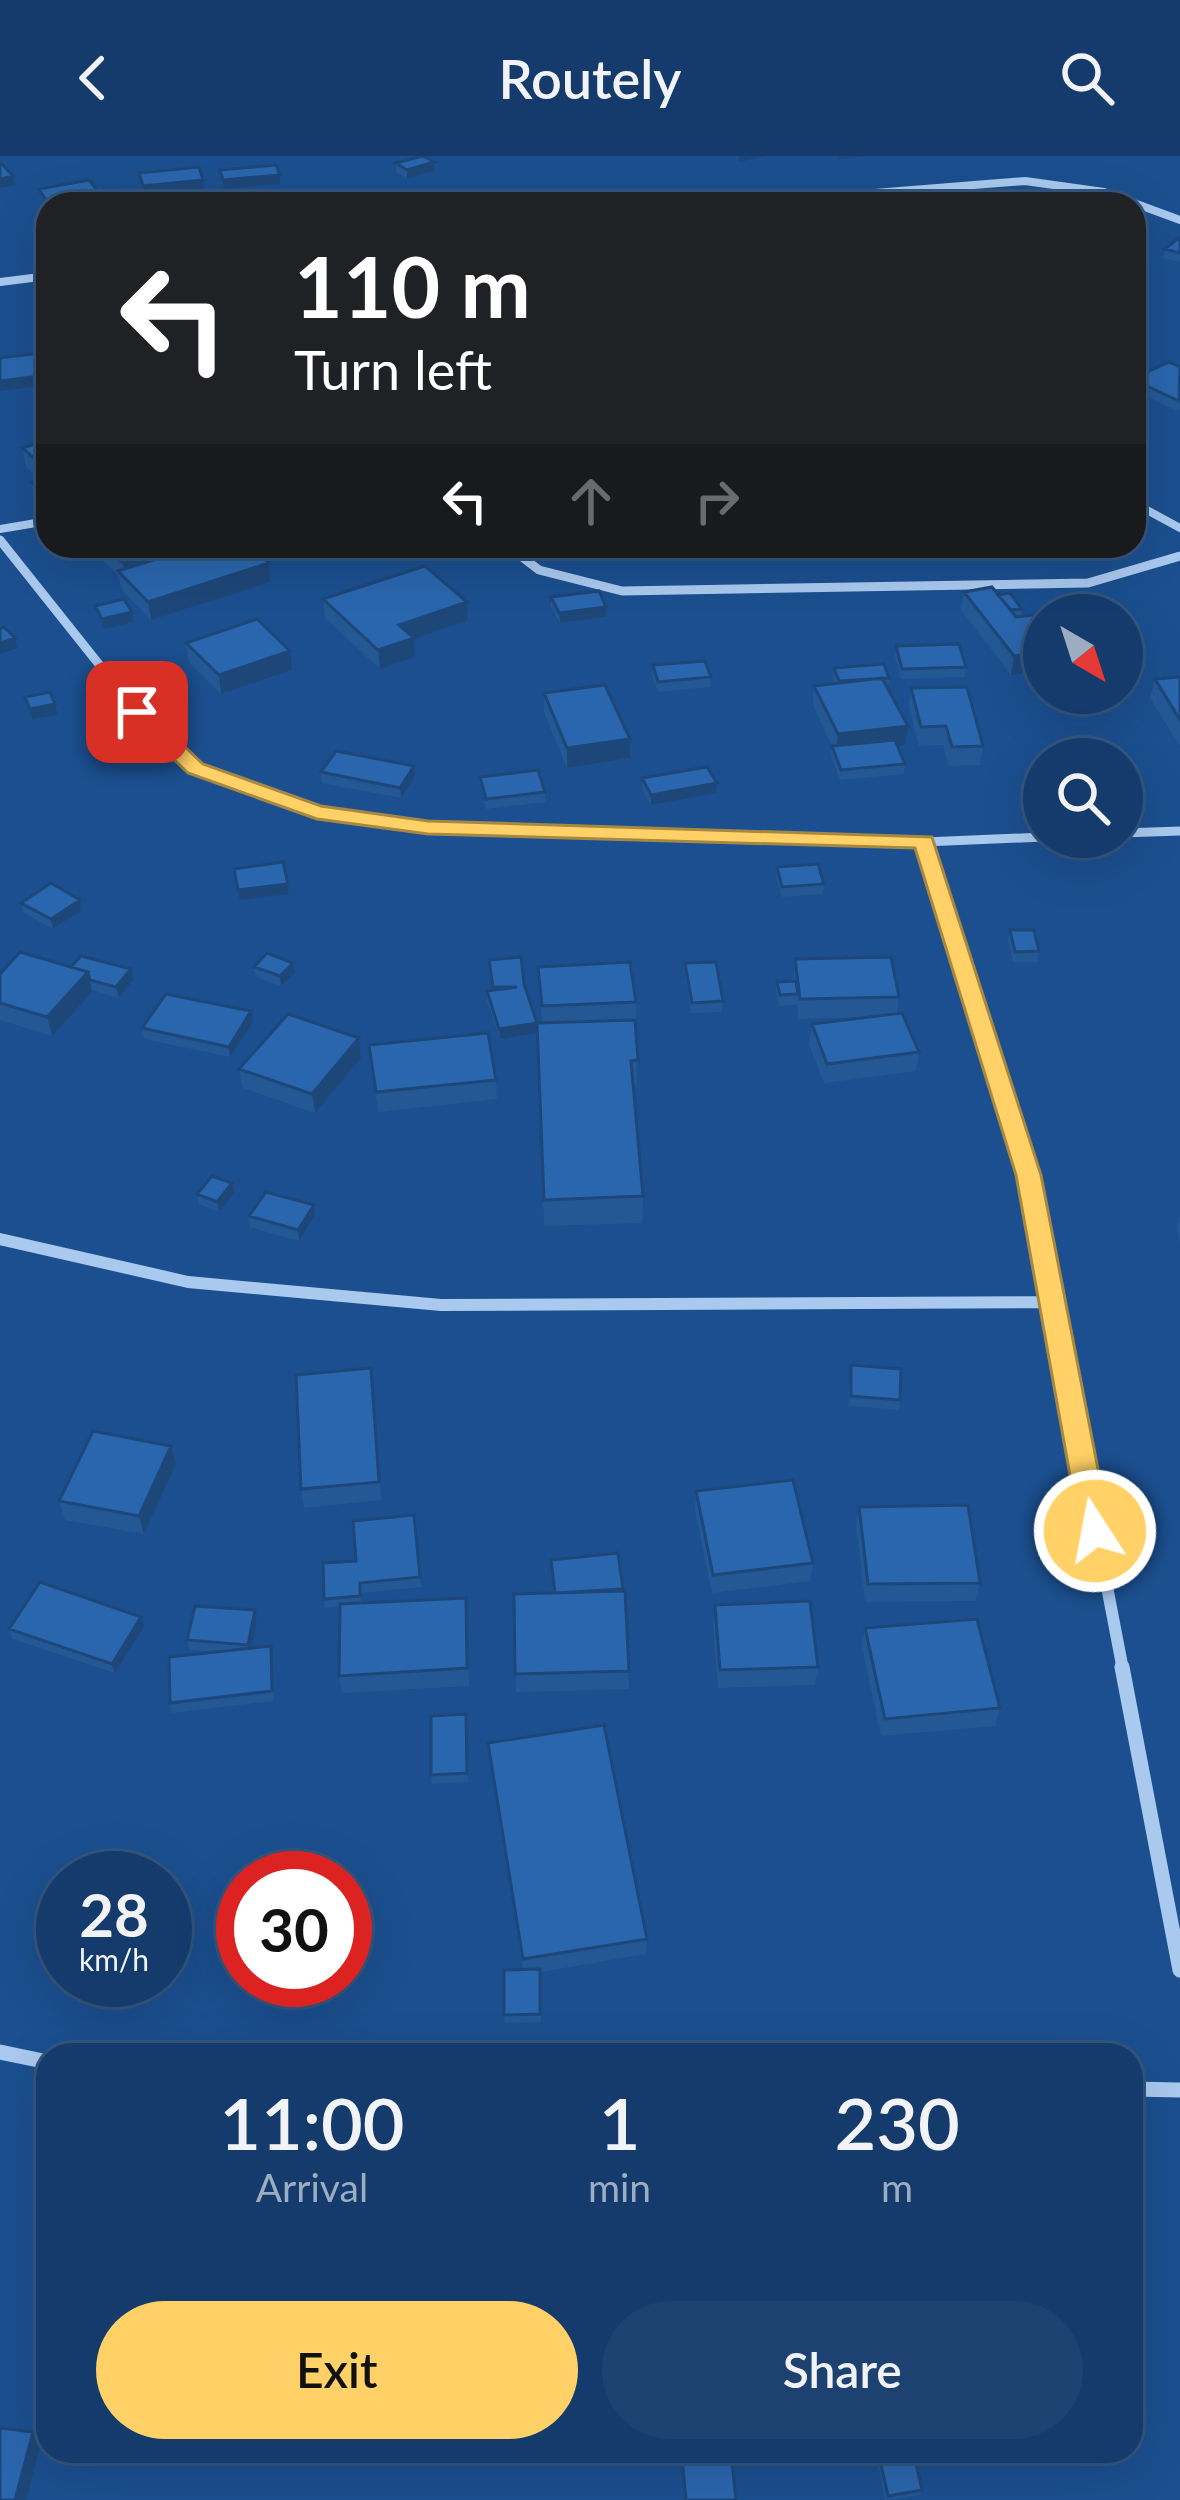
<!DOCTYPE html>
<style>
body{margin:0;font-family:Lato,sans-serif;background:#1d4271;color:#f1f3f6;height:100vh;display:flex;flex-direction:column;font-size:45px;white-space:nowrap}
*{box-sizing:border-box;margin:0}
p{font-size:39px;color:#9dadc1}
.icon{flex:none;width:66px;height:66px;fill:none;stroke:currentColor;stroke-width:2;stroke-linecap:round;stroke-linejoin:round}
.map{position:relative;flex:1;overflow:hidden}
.drawer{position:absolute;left:36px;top:1887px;width:1107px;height:420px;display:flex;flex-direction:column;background:#143b6b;border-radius:36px;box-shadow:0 12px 48px #0002,0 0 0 3px #33557e}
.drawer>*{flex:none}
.banner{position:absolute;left:36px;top:36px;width:1110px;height:366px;border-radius:36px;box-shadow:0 12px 48px #0002,0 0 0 3px #33557e;background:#202124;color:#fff;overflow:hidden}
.needle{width:78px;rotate:141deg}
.tools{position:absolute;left:1023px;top:438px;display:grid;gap:24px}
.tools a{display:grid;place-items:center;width:120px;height:120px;border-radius:50%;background:#143b6b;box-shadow:0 12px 48px #0002,0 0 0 3px #33557e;font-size:60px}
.speed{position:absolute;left:36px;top:1695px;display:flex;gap:24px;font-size:60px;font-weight:700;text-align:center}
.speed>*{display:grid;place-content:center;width:156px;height:156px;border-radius:50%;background:#143b6b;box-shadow:0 12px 48px #0002,0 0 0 3px #33557e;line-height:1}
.speed small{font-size:30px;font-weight:400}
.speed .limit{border:18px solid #d22;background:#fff;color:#111}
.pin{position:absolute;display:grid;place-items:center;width:102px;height:102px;color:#fff;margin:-51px;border-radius:24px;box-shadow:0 6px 18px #0006}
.me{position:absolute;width:132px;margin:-66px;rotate:349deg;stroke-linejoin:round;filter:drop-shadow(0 0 9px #0008)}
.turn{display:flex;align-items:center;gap:42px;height:252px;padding:0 60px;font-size:54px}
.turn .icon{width:156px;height:156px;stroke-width:2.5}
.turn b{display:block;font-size:84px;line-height:102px}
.lanes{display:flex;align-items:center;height:114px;padding:0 60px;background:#0003;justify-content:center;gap:60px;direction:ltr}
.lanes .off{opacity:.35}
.eta{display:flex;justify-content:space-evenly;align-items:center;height:204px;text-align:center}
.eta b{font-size:72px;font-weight:600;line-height:84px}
.button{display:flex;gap:24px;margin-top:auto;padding:24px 60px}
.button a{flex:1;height:138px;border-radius:72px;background:#ffd166;color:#111;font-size:48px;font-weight:600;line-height:138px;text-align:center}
.button a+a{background:#1d4271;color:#f1f3f6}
header{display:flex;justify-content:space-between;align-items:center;height:156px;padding:0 60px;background:#143b6b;font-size:54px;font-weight:600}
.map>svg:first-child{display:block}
</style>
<header><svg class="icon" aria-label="back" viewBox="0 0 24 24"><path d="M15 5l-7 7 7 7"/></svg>Routely<svg class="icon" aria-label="search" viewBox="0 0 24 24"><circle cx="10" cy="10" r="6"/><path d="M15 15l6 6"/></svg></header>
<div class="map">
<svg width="1180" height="2344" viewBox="0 0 1180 2344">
<rect width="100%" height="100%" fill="#1b4f8f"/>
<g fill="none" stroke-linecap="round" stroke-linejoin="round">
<path stroke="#a9c9ee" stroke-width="8" d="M736,48L1025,25L1104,36L1180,64
M0,126L48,120
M1134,347L1180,372
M0,373L48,365"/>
<path stroke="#a9c9ee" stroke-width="9" d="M0,384L137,556L196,612L317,656L428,671L924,686L1044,681
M508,390L539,414L622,435L1088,427L1180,400
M1122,677L1180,675
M924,686L983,874"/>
<path stroke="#a9c9ee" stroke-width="12" d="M982,871L1028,1019L1123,1514
M0,1083L188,1126L441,1149L1050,1146"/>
<path stroke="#a9c9ee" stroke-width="15" d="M1122,1511L1180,1814
M0,1896L48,1906
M1131,1933L1180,1934"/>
</g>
<path fill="#245895" d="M434,6L435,15L407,22L396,16V7Z
M1180,81V106L1163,102L1165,93Z
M1180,211V253L1177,255L1134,234V222Z
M48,284V344L42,345L33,335L31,326L40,323L26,311L22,292Z
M90,390H250L269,407L271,426L151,464L122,434L119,420L91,394Z
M986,390H1030L1029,394L1001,402Z
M964,436L998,439L1022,453L1011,519L961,454Z
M551,441L606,461L560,467L551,451Z
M323,443L468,464L414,483L415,501L380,513L325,462Z
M186,487L292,514L221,538L189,506Z
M896,490L966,511L964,521L901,523L895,500Z
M653,509L711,521L710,531L658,536L652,519Z
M834,512L889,522L888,532L905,589L898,590L905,608L904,618L840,624L831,600L832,590L813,549L814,530L835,527L833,522Z
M1180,521V590L1150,542L1155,523Z
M911,532L983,590L980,609L949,610L943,589L919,590L909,551Z
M544,537L630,583V602L567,612L544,556Z
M414,610L415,620L401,642L322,627L321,616Z
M480,621L545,636V646L486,653Z
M642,622L717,627L716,637L651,649L642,633Z
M777,711L824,728L823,738L782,741L776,722Z
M80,744L82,754L53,773L24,757L21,747Z
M1010,774L1039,795L1037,806H1013L1008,785Z
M795,803L899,841L897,857L919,896L916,915L824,927L809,888L812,868L864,861L799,863L797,849L779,850L776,836L777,826L793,825Z
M489,804L537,867H542L538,811L636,846L637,931H634L643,1040L642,1067L544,1070L537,877L500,883L487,846V835H493Z
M685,807L723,845L722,856L691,857L685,817Z
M71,811L133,824L119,842L92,834L52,880L0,864V818Z
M254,811L295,817L281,830L256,821Z
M253,866L230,901L144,883L142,872Z
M359,882L361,902L315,957L243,932L239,913Z
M369,889L496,924L497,943L378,956Z
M234,1037L219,1056L199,1048L197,1038Z
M314,1049L315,1059L299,1085L250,1071L249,1060Z
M1180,1060V1087L1177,1070Z
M851,1209L900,1244L899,1254L849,1250Z
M373,1231L381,1344L304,1352L301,1333Z
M171,1290L176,1308L144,1378L65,1364L59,1345Z
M696,1335L813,1407L810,1425L712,1437L695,1354Z
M859,1351L980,1427L975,1445L865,1446L856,1369Z
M414,1359L421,1431L361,1437V1447L466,1442L469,1530L342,1537L339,1520L340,1451L325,1452L324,1443L356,1405Z
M618,1397L623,1435L629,1533L516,1536L514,1438L554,1437L551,1404Z
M715,1449L818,1511L815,1529L718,1532L713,1467Z
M255,1454L257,1463L251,1492L271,1490L274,1545L172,1557L170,1547L215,1496L190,1494L187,1484Z
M144,1471L115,1517L13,1483L9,1473Z
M865,1472L1000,1552L995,1570L881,1580L862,1490Z
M466,1558L468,1626L432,1628L431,1619Z
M488,1587L647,1783L646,1798L540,1816L541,1866L505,1867L504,1859L523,1813Z
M875,2295H913L922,2334L919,2339L885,2344Z"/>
<path fill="#1d4779" d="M739,0H765L739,6Z
M839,0H864L839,3Z
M434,6L435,15L407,22V14Z
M280,19V28L224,33L223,24Z
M13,20L15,29L0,32V23Z
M203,24L204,33L145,39L143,30Z
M100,38L101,47L48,48V47Z
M1144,129L1142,138L1134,141V133Z
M48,219V229L0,235V225Z
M48,333V344L42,345L40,336Z
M174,390H230L125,422L123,407Z
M1010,390H1030L1029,394L1001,402L1003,392Z
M269,407L271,426L151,464L148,446Z
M467,446L468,464L414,483L415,501L380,513L378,494L399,469Z
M606,451V461L560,467L559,457Z
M132,456L133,466L104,473L102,463Z
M15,482L17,492L0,498V487Z
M290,495L292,514L221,538L219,519Z
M1044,495V514L1011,519L1014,500Z
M55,548L57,559L32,563L30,553Z
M908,570L905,589L836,598L838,578Z
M630,583V602L567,612V592Z
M414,610L415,620L401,642L400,632Z
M717,627L716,637L651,649V639Z
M288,728L289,738L240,744L238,734Z
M80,744L82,754L53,773L51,763Z
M293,807L295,817L281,830L280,820Z
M131,813L133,824L119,842L116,831Z
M88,816L92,836L52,880L47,861Z
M251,855L253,866L230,901L229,891Z
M537,867L538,877L500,883L499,873Z
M359,882L361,902L315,957L312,938Z
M232,1027L234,1037L219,1056L217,1046Z
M314,1049L315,1059L299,1085L298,1074Z
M171,1290L176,1308L144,1378L139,1360Z
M255,1454L257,1463L250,1498L248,1489Z
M141,1461L144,1471L115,1517L112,1508Z
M33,2276L41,2287L26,2344H15Z"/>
<path fill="#2a66ad" stroke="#1d4779" stroke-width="3" d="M423,0L434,6L407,14L396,7Z
M0,6L13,20L0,23Z
M276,9L280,19L223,24L220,14Z
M199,11L203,24L143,30L139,17Z
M89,24L100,38L48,47L39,33Z
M228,37L230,48H216L214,38Z
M1180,81V97L1165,93Z
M48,196V219L0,225V202Z
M1169,206L1180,211L1179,245L1134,224V222Z
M48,284V314L22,292Z
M48,321V333L40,336L31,326Z
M103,390H174L123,407Z
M198,390H250L269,407L148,446L118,415Z
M425,410L467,446L399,469L414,482L378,494L323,443Z
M992,431L1016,461L1033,459L1044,473V495L1014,500L964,436Z
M599,435L606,451L559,457L551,441Z
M1010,437L1022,453L1011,454L998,439Z
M124,443L132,456L102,463L95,450Z
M257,463L290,495L219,519L186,487Z
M4,471L15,482L0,487V473Z
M959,488L966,511L902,513L896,490Z
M705,505L711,521L658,526L653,509Z
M884,508L889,522L839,525L834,512Z
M1180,521V564L1155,523Z
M882,522L908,570L838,578L814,530Z
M605,529L630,583L567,592L544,537Z
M967,531L983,590L952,591L946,570L921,571L911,532Z
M50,536L55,548L30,553L25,541Z
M895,584L905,608L841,614L832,590Z
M336,595L414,610L400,632L321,616Z
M707,611L717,627L651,639L642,622Z
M538,614L545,636L486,643L480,621Z
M283,706L288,728L238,734L234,713Z
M818,708L824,728L782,731L777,711Z
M51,727L80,744L51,763L21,747Z
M1010,774H1034L1039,795L1015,796Z
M20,796L88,816L47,861L0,847V818Z
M267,797L293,807L280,820L254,811Z
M81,800L131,813L116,831L90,824L88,816L71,811Z
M521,801L524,828L537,867L499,873L487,835L517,831H493L489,804Z
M891,801L899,841L800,843L795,803Z
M630,806L636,846L542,850L538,811Z
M716,806L723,845L692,847L685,807Z
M796,825L798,838L780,839L777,826Z
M166,838L251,855L229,891L142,872Z
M902,857L919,896L827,908L812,868Z
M288,858L359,882L312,938L239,913Z
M635,864L638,904L631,905L643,1040L544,1044L537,867Z
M488,877L496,924L376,936L369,889Z
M212,1020L232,1027L217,1046L197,1038Z
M266,1036L314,1049L298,1074L249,1060Z
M851,1209L901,1213L900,1244L851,1240Z
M371,1212L379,1326L301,1333L296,1219Z
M93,1275L171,1290L139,1360L59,1345Z
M793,1324L813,1407L713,1419L696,1335Z
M968,1349L980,1427L868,1428L859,1351Z
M414,1359L420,1421L360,1427V1440L324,1443L323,1407L356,1405L353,1365Z
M618,1397L623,1433L555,1437L551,1404Z
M40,1426L141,1461L112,1508L9,1473Z
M625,1435L629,1515L515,1518L514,1438Z
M466,1442L467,1512L339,1520L340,1448Z
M810,1445L818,1511L720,1514L715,1449Z
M195,1450L255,1454L248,1489L187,1484Z
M977,1463L1000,1552L885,1563L865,1472Z
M271,1490L272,1535L170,1547L169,1501Z
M466,1558L467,1617L431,1619V1560Z
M604,1569L647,1783L523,1803L488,1587Z
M540,1813V1858L504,1859V1814Z
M0,2272L33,2276L15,2344H0Z
M878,2295H913L922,2334L888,2340Z
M731,2296L736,2344H686L682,2300Z"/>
<path fill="#ffd166" stroke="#a68842" stroke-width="3" d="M130,552H144L203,608L321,650L428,665L932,681L1041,1019L1110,1375L1105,1383H1085L1080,1375L1016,1019L915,692L428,678L317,663L188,617L130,561Z"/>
</svg>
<div class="tools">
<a><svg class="needle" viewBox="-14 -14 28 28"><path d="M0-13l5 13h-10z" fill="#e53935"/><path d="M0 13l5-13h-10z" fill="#9dadc1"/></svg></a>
<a><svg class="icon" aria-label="search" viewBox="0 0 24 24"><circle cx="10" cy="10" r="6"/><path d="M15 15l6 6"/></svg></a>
</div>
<div class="speed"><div>28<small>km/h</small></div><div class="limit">30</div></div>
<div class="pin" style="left:137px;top:556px;background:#d93025"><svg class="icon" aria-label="arrive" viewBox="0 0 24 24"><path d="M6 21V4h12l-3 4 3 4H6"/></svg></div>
<svg class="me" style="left:1095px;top:1375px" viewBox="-20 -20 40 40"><circle r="17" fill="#ffd166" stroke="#fff" stroke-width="3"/><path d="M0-11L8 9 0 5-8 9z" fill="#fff"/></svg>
<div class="banner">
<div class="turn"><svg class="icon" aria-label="left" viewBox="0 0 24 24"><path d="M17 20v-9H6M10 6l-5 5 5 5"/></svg><div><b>110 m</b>Turn left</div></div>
<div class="lanes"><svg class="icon" aria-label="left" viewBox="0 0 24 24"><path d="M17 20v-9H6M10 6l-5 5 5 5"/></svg><svg class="icon off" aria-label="ahead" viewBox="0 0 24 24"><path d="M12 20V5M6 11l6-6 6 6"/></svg><svg class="icon off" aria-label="right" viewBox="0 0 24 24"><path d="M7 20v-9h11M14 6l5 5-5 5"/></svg></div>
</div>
<section class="drawer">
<div class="eta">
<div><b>11:00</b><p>Arrival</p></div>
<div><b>1</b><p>min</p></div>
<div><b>230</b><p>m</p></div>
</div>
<div class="button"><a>Exit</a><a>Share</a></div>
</section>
</div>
